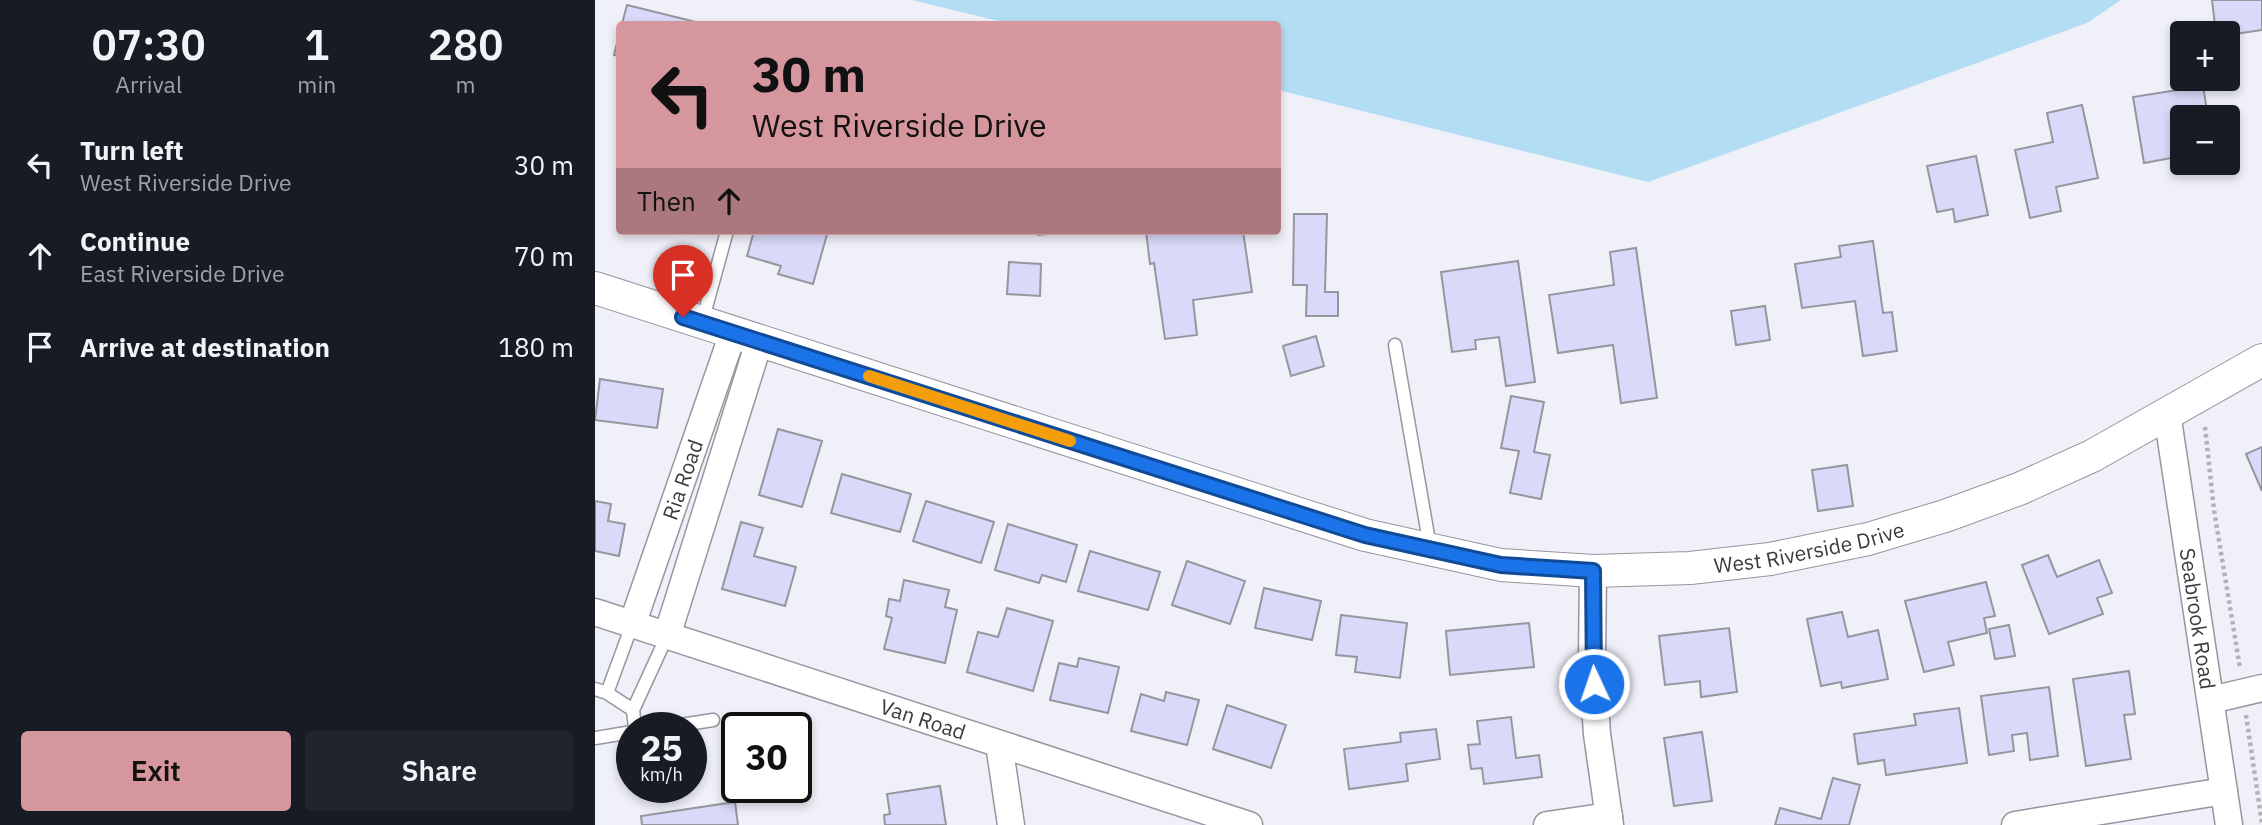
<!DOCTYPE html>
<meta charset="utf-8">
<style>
body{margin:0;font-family:"IBM Plex Sans",sans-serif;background:#20242c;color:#f1f3f6;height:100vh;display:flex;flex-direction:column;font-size:26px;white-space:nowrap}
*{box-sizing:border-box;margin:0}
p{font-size:23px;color:#9ea1a6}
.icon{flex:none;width:38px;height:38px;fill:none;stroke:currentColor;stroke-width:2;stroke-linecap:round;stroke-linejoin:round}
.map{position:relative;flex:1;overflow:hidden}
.side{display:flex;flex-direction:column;background:#171b24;width:595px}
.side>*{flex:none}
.hud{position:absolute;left:21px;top:21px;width:665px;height:214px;border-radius:7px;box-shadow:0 4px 10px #0003;background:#d6969e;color:#111;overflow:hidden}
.controls{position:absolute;left:1575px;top:21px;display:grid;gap:14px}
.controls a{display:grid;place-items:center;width:70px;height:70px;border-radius:7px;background:#171b24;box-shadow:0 4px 10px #0003;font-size:35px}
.speed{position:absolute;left:21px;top:712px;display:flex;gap:14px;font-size:35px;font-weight:700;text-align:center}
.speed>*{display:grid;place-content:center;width:91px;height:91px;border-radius:50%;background:#171b24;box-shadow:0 4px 10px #0003;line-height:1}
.speed small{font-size:18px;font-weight:400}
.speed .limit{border:4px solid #111;border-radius:10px;background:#fff;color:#111}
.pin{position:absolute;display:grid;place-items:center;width:60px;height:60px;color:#fff;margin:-72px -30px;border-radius:50% 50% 50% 0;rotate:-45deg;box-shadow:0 0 7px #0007}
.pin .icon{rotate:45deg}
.me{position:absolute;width:77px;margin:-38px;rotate:357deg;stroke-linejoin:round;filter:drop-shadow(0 0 5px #0008)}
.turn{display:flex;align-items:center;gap:24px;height:147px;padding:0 21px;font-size:32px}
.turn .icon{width:91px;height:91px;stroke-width:2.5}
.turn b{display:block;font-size:49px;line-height:60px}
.then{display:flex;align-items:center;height:66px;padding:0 21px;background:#0003;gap:14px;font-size:26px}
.eta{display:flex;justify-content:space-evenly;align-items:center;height:119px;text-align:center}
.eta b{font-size:42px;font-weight:600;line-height:49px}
.action{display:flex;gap:14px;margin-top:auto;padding:14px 21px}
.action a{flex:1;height:80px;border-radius:7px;background:#d6969e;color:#111;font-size:28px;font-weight:600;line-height:80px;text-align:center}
.action a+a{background:#20242c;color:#f1f3f6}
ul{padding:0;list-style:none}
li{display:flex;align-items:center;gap:21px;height:91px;padding:0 21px}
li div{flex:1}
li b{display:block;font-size:26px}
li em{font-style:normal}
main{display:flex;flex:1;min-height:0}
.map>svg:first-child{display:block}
</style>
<main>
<section class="side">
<div class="eta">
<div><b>07:30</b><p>Arrival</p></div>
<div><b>1</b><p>min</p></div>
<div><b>280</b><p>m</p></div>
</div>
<ul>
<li><svg class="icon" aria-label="left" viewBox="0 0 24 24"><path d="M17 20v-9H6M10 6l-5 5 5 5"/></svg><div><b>Turn left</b><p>West Riverside Drive</p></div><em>30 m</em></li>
<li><svg class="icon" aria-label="ahead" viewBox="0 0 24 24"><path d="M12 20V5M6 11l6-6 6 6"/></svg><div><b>Continue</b><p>East Riverside Drive</p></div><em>70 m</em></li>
<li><svg class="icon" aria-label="arrive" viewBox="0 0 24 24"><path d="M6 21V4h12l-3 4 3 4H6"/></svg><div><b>Arrive at destination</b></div><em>180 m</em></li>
</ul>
<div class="action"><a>Exit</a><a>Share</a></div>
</section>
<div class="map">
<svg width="1667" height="825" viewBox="0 0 1667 825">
<rect width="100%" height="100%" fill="#f0f0f9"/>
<path fill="#b2ddf3" d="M317,0H1526L1492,23L1053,182L683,90L682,24H416Z"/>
<path fill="#d9dafa" stroke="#96969e" stroke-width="2" d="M1617,0H1667V30L1633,35L1621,33Z
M32,5L109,24H27Z
M24,35V56L19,55Z
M1608,86L1613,117H1587V156L1549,163L1538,97Z
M1487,105L1503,178L1461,187L1466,211L1435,218L1420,150L1458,142L1452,113Z
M1381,156L1393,215L1360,222L1358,209L1342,212L1332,166Z
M699,214H732L730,292H743V316H711L712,285H698Z
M159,231H233L218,284L183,274L186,266L152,256Z
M443,231H464V233L443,235Z
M551,231H648L657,292L598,300L602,335L570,339L559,263L555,264Z
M1278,241L1288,313L1297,312L1302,351L1268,356L1260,301L1207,308L1200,264L1246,257L1244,246Z
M1041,248L1062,398L1026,403L1018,345L963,353L954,295L1019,285L1015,252Z
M923,261L940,382L911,386L904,337L880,340L881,349L857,352L846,272Z
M414,262L446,264L445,296L412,294Z
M1170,306L1175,340L1141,345L1136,311Z
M721,336L729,366L696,376L688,346Z
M5,379L68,389L62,428L0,420Z
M916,396L949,402L939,452L955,455L946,499L915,493L924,451L906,448Z
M183,429L227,441L207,507L164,495Z
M1667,447V491L1651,454Z
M1252,465L1258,506L1223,511L1217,470Z
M247,474L316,494L305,532L236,513Z
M0,501L16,504L13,521L30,524L24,556L0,551Z
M331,501L399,522L386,563L318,541Z
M146,522L168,528L159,556L201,567L190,606L127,589Z
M413,524L482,545L471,582L447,575L444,583L400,570Z
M495,551L565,572L553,610L483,591Z
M1453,555L1462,577L1504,560L1517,593L1502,598L1508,614L1454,634L1427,565Z
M592,561L650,581L635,624L577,605Z
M309,580L354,590L350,607L362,610L350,663L289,649L297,618L291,616L294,599L305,601Z
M1391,582L1400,616L1389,618L1392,633L1353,642L1359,665L1329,672L1310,601Z
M669,588L726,601L717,640L660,628Z
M412,608L458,621L438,691L372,672L383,632L403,637Z
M1247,612L1253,637L1283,630L1293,679L1247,688L1246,682L1226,686L1212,619Z
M746,615L812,623L805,678L760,672L762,657L741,655Z
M934,623L939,667L855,675L851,631Z
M1414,625L1420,656L1400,659L1394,629Z
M1134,628L1142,692L1106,697L1105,681L1070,685L1064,636Z
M484,658L524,667L513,713L455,700L464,663L482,667Z
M1534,671L1540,714L1529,715L1536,759L1491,766L1478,679Z
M1454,687L1463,756L1435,760L1432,733L1417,735L1419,751L1394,755L1386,696Z
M571,692L604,700L592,745L536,731L546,694L569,701Z
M632,705L691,725L676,768L618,749Z
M1364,708L1372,763L1291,775L1289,760L1263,764L1259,734L1321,725L1319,714Z
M916,717L921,758L944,755L947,777L889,784L887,768L876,769L873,745L885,744L882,721Z
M841,729L845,759L811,764L813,781L754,789L749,749L806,742L805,733Z
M1107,732L1117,801L1079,806L1069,738Z
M1238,778L1265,785L1254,825H1180L1185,808L1226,819Z
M345,786L351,825H290L289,815L295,814L292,794Z
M140,802L143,825H47L46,816Z"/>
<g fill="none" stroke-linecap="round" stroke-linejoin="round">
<g stroke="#96969e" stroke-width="15">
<path id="service" d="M107,322L132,231
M800,345L835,547
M0,689L12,693L38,710
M12,693L37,625
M40,728L38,710L72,636
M67,728L118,720
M0,738L37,732"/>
</g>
<g stroke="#96969e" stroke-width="29">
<g id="minor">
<path id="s1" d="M1572,413L1634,825"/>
<path d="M998,571L997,658L1002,734L1015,825"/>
<path id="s2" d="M0,612L654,825"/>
<path id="s3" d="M37,625L138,333"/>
<path d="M72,636L164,342"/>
<path d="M1616,700L1667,688"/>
<path d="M404,744L416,825"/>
<path d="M952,825L1014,816"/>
<path d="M1420,825L1629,791"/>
</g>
</g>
<g stroke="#96969e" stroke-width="34">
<g id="tertiary">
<path id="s4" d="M0,288L770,535L906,565L998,571L1095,568L1175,559L1273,539L1350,516L1424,489L1497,456L1667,360"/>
</g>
</g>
<path stroke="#b1b1b8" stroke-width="4.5" stroke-dasharray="3.5 3.5" stroke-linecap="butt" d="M1610,427L1619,510L1645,668
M1651,715L1667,823"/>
<use href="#service" stroke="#fff" stroke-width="12"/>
<use href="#minor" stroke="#fff" stroke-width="26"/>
<use href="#tertiary" stroke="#fff" stroke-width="32"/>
</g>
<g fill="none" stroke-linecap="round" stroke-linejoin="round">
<g stroke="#114b97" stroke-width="18">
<path id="route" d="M88,317L770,535L906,565L998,571L999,684"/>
</g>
<use href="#route" stroke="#1a73e8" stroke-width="12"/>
<path stroke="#f59e0b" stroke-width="12" d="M274,376L475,441"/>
</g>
<g text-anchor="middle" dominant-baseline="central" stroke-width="5" stroke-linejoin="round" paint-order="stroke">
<g font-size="21" fill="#3b3b3e" stroke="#fff">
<text stroke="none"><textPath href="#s3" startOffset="154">Ria Road</textPath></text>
<text stroke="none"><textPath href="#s4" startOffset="1258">West Riverside Drive</textPath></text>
<text stroke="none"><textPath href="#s1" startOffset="208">Seabrook Road</textPath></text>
<text stroke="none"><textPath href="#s2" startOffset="345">Van Road</textPath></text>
</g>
</g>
</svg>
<div class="controls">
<a>+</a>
<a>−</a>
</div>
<div class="speed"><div>25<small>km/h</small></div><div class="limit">30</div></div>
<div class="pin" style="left:88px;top:317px;background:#d93025"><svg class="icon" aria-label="arrive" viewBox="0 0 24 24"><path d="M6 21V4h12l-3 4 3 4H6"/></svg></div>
<svg class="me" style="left:999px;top:684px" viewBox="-20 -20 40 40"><circle r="17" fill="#1a73e8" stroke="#fff" stroke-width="3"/><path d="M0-11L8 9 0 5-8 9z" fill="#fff"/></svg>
<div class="hud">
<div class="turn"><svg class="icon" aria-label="left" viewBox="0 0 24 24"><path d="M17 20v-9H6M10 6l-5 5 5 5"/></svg><div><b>30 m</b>West Riverside Drive</div></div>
<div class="then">Then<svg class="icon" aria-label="ahead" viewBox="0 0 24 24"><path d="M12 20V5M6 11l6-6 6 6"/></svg></div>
</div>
</div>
</main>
